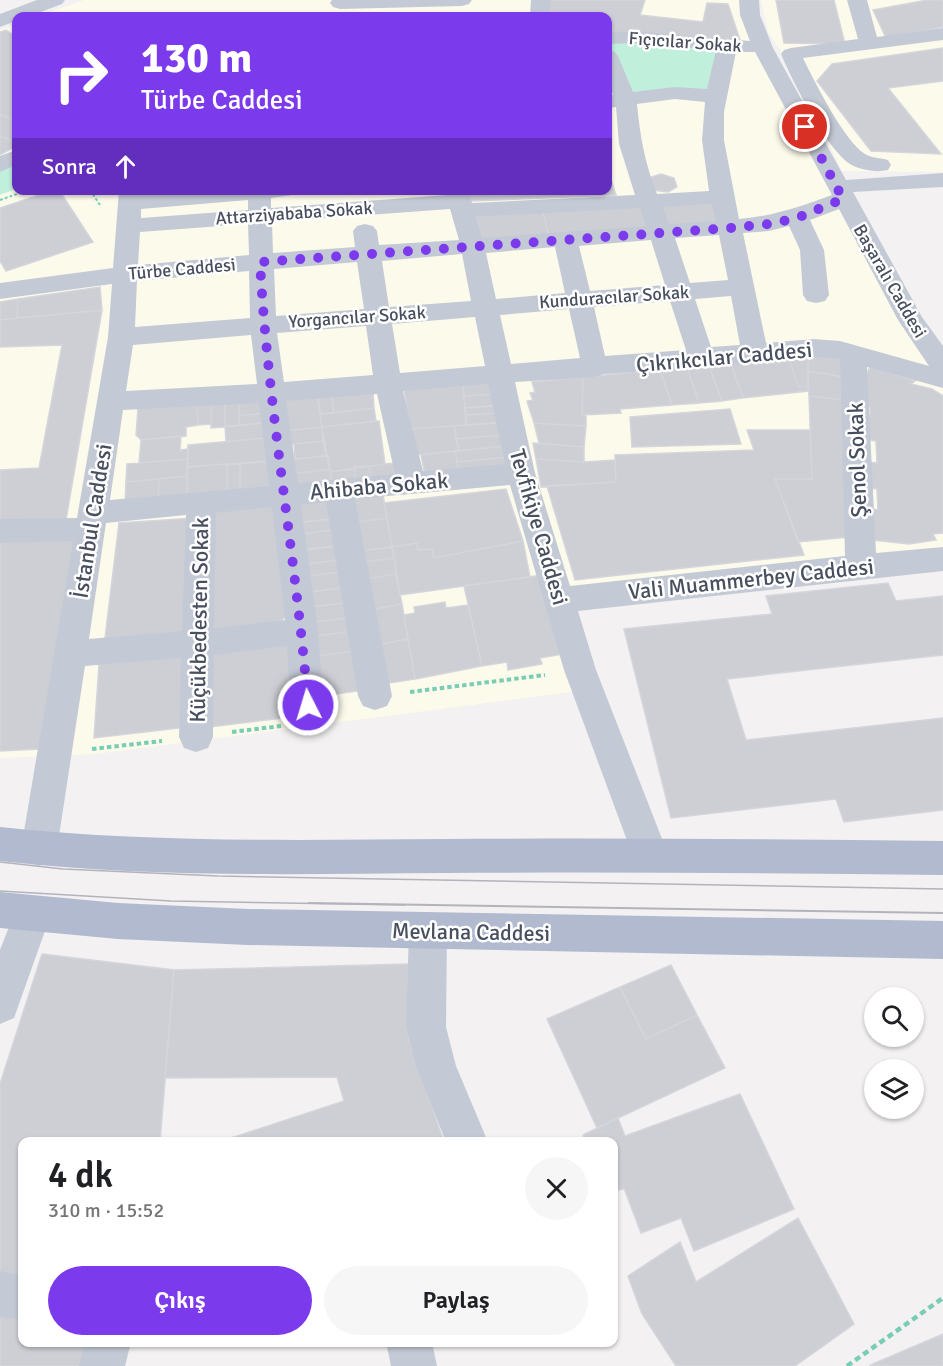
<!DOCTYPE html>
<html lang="tr">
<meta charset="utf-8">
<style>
body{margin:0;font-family:Signika,sans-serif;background:#f6f6f6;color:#202124;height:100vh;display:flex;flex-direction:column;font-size:22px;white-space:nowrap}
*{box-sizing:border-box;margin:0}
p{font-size:20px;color:#757577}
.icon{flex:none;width:33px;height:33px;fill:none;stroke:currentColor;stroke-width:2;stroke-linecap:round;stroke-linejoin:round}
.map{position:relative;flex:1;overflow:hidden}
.details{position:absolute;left:18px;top:1137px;width:600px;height:210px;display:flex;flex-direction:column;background:#fff;border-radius:12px;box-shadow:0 2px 4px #0004}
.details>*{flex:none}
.banner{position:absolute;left:12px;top:12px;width:600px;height:183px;border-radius:12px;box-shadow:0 2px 4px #0004;background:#7c3aed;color:#fff;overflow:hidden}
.tools{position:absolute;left:864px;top:987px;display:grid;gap:12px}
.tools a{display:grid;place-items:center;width:60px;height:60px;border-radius:50%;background:#fff;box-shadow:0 2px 4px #0004;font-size:30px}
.pin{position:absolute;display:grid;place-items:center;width:51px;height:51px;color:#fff;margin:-26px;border:3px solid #fff;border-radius:50%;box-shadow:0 2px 6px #0007}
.me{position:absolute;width:66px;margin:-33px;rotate:355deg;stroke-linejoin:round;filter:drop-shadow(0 0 4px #0008)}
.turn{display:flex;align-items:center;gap:21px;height:126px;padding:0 30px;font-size:27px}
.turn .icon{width:78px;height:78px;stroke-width:2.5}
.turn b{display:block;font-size:42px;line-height:51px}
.then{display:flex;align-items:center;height:57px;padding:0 30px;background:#0003;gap:12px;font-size:22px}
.round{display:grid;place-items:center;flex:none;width:63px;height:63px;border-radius:32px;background:#f6f6f6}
.summary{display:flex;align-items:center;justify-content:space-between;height:102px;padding:0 30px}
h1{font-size:36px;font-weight:600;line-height:45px}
.action{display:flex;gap:12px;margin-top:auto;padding:12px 30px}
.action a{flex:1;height:69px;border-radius:36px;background:#7c3aed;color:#fff;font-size:24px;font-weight:600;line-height:69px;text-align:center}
.action a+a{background:#f6f6f6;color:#202124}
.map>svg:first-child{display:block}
</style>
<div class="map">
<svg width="943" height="1366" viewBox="0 0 943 1366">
<rect width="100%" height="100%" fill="#f3f1f1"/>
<path fill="#fcfbeb" d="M84,0H748L754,43L943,371V556L563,592L594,689L95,754L0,758V30L16,24V190H608V16H38Z
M761,0H943V172L842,171L789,63L768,32Z"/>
<path fill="#c0efdc" d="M634,40L721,47L713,92L629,96L608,42Z
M16,160V189L0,195V168Z"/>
<path fill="#cdcfd5" stroke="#d5d5dc" stroke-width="1.5" d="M550,0H645L640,15L703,22L707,3L728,4L740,40L608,34V16H547Z
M776,0H834L845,44L784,43Z
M927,0H943V27L886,38L873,10Z
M6,30L16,37V121L0,114V32Z
M943,48V81L888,88L941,154L871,151L817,81L832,64Z
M0,114L16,121V142L0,136Z
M0,136L16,142V146L0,155Z
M608,171L616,195L471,201L468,190H608Z
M661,174L674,178L677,187L668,192L652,190L648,178Z
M54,190H59L93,242L6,271L0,261V208Z
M717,202L726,225L663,230L654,207Z
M647,205L655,230L549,237L543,212Z
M543,212L549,237L481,242L476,217Z
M100,287L102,310L17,318L18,299Z
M18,299L17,318L0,320V302Z
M102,310L66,520L0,523V470L39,468L62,345L0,347V320Z
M808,356L844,359V377L808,371Z
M808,356V386L799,387L788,358Z
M788,358L799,387L808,386V391L743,398L731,364Z
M731,364L743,398L722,401L709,366Z
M709,366L722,401L699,403L687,367Z
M687,367L699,403L672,405L660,370Z
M870,367L915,381L911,384L932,389L943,396V533L933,534L936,540L909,544L873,540L872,509L878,510L877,489L870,488L869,462L877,463L876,441L867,440L866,415L870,416V407L863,406L862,384Z
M660,370L672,405L620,409L621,413L582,415L583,377Z
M808,371L844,377V400L809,396Z
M583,377L582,415H586V426L534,423L527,401L533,400L530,393L535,392L532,382Z
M495,382L497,394L464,396L463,384Z
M463,384L466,425L411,429L404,390Z
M373,392L374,408L334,413L332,395Z
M317,394L322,427L284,431L281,399Z
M497,394L498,405L465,408L464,396Z
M332,395L334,413L320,414L318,397Z
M809,396L844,400L849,537L798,542L775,479H812Z
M263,400L264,413L239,416V401Z
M239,401V425L225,427V402Z
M225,402V427L211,428V403Z
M211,403V424L198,425L197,404Z
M197,404L198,425L186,427V436L141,440L136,435L138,408Z
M495,406L497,413L466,415L465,408Z
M374,408L376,421L322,427L320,414Z
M730,409L741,444L632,447L630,417Z
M264,413V423L239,425V416Z
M499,413L502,422L466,425V415Z
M379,421L385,464L330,472L322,427Z
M264,423L266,438L226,442L225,427Z
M499,423L502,435L456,439L454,426Z
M534,423L586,426L584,447L539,443Z
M454,426L459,451L415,455L407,429Z
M322,427L323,441L286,445L284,431Z
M747,430H810L812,479H775L804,555L575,580L547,486L616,482L615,455L754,450Z
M502,435L504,446L459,451L456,439Z
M181,436L180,450L188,449V459L139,463L141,440Z
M266,438L268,461L187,467L188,445Z
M323,441L326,456L295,459L294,444Z
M533,443L584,447V462L536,459Z
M506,446L508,457L457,462L455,451Z
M455,451L459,472L432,475L424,470L421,455Z
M328,455L330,469L292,474L291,460Z
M508,457L510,466L459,472L457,462Z
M188,459L187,476L126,482L127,464Z
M536,459L584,462L615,460L616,482L541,487Z
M271,461L273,491L240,494V464Z
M394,463L396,476L372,483L369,466Z
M224,464L227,465V496L187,499V467Z
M240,464V494L227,496V465Z
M369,466L372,483H356L354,467Z
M330,469L332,485L294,490L292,474Z
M354,469L356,483L332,485L330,472Z
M187,476V499L158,502L159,479Z
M159,479L158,502L125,505L126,482Z
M506,489L523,541L434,558L432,549L418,550L417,543L392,547L384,503Z
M383,495L387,518L350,523L346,500Z
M337,496L340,518L297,523L295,501Z
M281,505L287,616L276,624L206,633L209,513Z
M194,518L193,638L104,646L119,523Z
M337,518L339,529L304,534L303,522Z
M387,518L392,547L354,552L350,523Z
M339,529L343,545L302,550L301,534Z
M79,538L39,749L0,751V541Z
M523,541L530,577L400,595L392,547L417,543L418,550L432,549L434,558Z
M343,545L345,559L307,564L305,550Z
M392,547L394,558L355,563L354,552Z
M394,558L396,574L359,580L355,563Z
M345,559L347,571L309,576L307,564Z
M347,571L349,587L311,592L309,576Z
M396,574L402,604L364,611L359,580Z
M542,575L563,654L540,658L542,664L508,670L507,662L482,666L464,586Z
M888,583L896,601L943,596V655L727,679L746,740L943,718V810L844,822L836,799L671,818L624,629L772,614L766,596Z
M349,587L352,602L312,607L311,592Z
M352,602L355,617L314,622L312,607Z
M445,602L446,608L468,605L482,666L415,679L404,615L415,613L414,607Z
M402,604L408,639L370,646L364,611Z
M355,617L360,630L315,636L314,622Z
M360,630L363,650L317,656L315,636Z
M408,639L415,679L378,685L370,646Z
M288,643L291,717L202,728V653Z
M363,650L370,689L318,697L317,656Z
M188,654L187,727L94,738L99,664Z
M42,954L174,970L160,1142H22V1283L0,1280V1084Z
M408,964L409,1040L444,1142H219L344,1101L337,1077L165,1078L174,970Z
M671,965L697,1015L646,1039L620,987Z
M620,987L646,1039L697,1015L725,1068L597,1128L547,1019Z
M740,1094L794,1209L694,1251L681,1218L641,1233L624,1188L614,1192V1142H585L583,1135L618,1118L625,1136Z
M798,1218L854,1324L795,1366H676L642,1314L628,1276L680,1242L696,1282Z
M0,1307L22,1311V1342H100L93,1366H0Z
M943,1334V1366H869L875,1363Z"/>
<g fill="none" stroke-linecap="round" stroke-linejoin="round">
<path stroke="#79cdb5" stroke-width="2" stroke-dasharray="3 2" stroke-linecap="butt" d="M90,190L100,205
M0,200L28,190"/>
<path stroke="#79cdb5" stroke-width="4" stroke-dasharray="4.5 3" stroke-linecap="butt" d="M410,692L545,675
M232,732L281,726
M92,749L162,741"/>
<path stroke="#79cdb5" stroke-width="4.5" stroke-dasharray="6 4" stroke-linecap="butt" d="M847,1366L943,1298"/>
<path fill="#c4cad5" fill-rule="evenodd" d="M37,0H65L62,4L30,16H16V21L0,27V14Z
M332,0H472L469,4L462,6L340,9L333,7L330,3Z
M531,0H551L548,16H530Z
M739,0H759L760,15L773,48L846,180L943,173V187L853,192L922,317L943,346V388L867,367L876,553L943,547V571L578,611L596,670L668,854L663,866L650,871L637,866L632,854L564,670L510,485L355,499L392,696L387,706L375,710L363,706L358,696L326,502L301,505L318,631L324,705L319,715L307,719L295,715L290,705L287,646L214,655L213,737L208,748L196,752L184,748L179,737L181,658L85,666L57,849L52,861L39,866L26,861L21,849L73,541L0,543V519L77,518L108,337L112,284L0,299V283L113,268L119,190H143L142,195L196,190H295L292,195L271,198V208L447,195L446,190H469L472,203L635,195L619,144L616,107L608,108V96L613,95L608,80V50L615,52L618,56L633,92L675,87L707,89L716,50L633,43L608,44V32L633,31L750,41L740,15ZM736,52H755L832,195C800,207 773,216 739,219L724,140V112ZM675,99L705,102L702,140L709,191L657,194C645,164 640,136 637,104ZM248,200V210L141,218V209ZM712,204L716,221L669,224L663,207ZM640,208L646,226L482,238L476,217ZM450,209L459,240L379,245L377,231L373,226L365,224L357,226L353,231L355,247L273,253L272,222ZM839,209L898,320L929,366L840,341L813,339L766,343L743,233L769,231L789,226L800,250L803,295L807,301L816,303L825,301L829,295L824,250L810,220ZM248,224L249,255L138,265L140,232ZM719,235L728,280L690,283L675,238ZM651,240L665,285L590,291L579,246ZM555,247L565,293L496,299L486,253ZM462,254L471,301L389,307L382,261ZM357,262L364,309L276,316L274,269ZM249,271L250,318L135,327L137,281ZM731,296L740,345L711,347L695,299ZM670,301L686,350L605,356L594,307ZM569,309L580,358L511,364L500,315ZM475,317L485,366L400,373L392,324ZM366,326L373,375L284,382L277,333ZM251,335L257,384L126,391L133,345ZM813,357L840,359L845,556L570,586L535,473L515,382L595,377L604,374L702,368ZM488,384L505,464L423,471L403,391ZM377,394L395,474L298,483L286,401ZM259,403L269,486L110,500L123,410ZM272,507L285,620L214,628L216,513ZM186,515L182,631L89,639L106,523Z
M847,0H867L877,37L943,28V40L803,58C814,81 845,142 865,154C871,158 881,158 888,160L891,165L888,170C877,173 857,170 847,162C823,142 794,84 781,54L784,50L791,48L858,39Z
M16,150V165L0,172V156Z
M32,896L45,901L51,914L14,1018L0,1024V950L19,901Z
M428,912L441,918L447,931L446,1027L456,1066L488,1142H446L416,1066L406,1027L409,931L415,918Z
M0,1271L22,1275V1319L0,1317Z
M85,1342H131L125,1366H79Z
M386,1342H432L437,1366H391Z"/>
<path fill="#b1bacf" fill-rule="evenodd" d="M0,827C148,843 296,840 445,839C611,838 777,839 943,841V875C777,873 611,872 445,873C296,874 148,878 0,861Z
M0,892L118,903L248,909L943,921V959L248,945L118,939L0,928Z"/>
<path stroke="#b3b4bb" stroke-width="1.5" d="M0,862L63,869L218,876L943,889
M0,891L171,901L405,905"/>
<path stroke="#b3b4bb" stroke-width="2" d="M309,903L943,913"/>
</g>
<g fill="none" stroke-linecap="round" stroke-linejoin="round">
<path stroke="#7c3aed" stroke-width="10" stroke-dasharray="0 18" d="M308,705C296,557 268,410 260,262L730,228L769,224L797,218L843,199L805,127"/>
</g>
<g text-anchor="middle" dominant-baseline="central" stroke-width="5" stroke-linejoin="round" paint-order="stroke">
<g font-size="18" fill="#484f5e" stroke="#fff">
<text transform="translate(685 42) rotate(4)">Fıçıcılar Sokak</text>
<text transform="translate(294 213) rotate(-4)">Attarziyababa Sokak</text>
<text transform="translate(182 269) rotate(-5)">Türbe Caddesi</text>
<text transform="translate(890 281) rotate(60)">Başaralı Caddesi</text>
<text transform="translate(614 297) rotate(-4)">Kunduracılar Sokak</text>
<text transform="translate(357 317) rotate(-4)">Yorgancılar Sokak</text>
</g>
<g font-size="22" fill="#484f5e" stroke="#fff">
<text transform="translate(724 357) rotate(-5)">Çıkrıkcılar Caddesi</text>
<text transform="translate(857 460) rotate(-92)">Şenol Sokak</text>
<text transform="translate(379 486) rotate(-5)">Ahibaba Sokak</text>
<text transform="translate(92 521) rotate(-81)">İstanbul Caddesi</text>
<text transform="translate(539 527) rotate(74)">Tevfikiye Caddesi</text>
<text transform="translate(751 579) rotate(-6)">Vali Muammerbey Caddesi</text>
<text transform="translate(199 620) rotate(-89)">Küçükbedesten Sokak</text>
<text transform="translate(471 932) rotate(1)">Mevlana Caddesi</text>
</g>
</g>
</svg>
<div class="tools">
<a><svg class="icon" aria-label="search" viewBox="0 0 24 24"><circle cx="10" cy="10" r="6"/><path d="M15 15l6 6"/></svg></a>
<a><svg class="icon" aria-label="layers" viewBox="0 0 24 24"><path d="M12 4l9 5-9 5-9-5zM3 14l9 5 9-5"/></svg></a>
</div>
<div class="pin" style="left:805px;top:127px;background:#d93025"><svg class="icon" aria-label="arrive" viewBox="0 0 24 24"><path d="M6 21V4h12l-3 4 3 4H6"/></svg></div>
<svg class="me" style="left:308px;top:705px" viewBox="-20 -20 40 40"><circle r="17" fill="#7c3aed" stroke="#fff" stroke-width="3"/><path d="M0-11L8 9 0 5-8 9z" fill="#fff"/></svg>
<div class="banner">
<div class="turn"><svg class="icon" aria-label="right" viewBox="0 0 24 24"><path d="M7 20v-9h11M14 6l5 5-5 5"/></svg><div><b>130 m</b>Türbe Caddesi</div></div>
<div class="then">Sonra<svg class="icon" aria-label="ahead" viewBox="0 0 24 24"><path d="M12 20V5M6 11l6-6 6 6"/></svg></div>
</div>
<section class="details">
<div class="summary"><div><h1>4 dk</h1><p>310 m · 15:52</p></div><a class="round"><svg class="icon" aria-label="close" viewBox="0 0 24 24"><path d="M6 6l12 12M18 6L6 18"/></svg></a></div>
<div class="action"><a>Çıkış</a><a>Paylaş</a></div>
</section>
</div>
